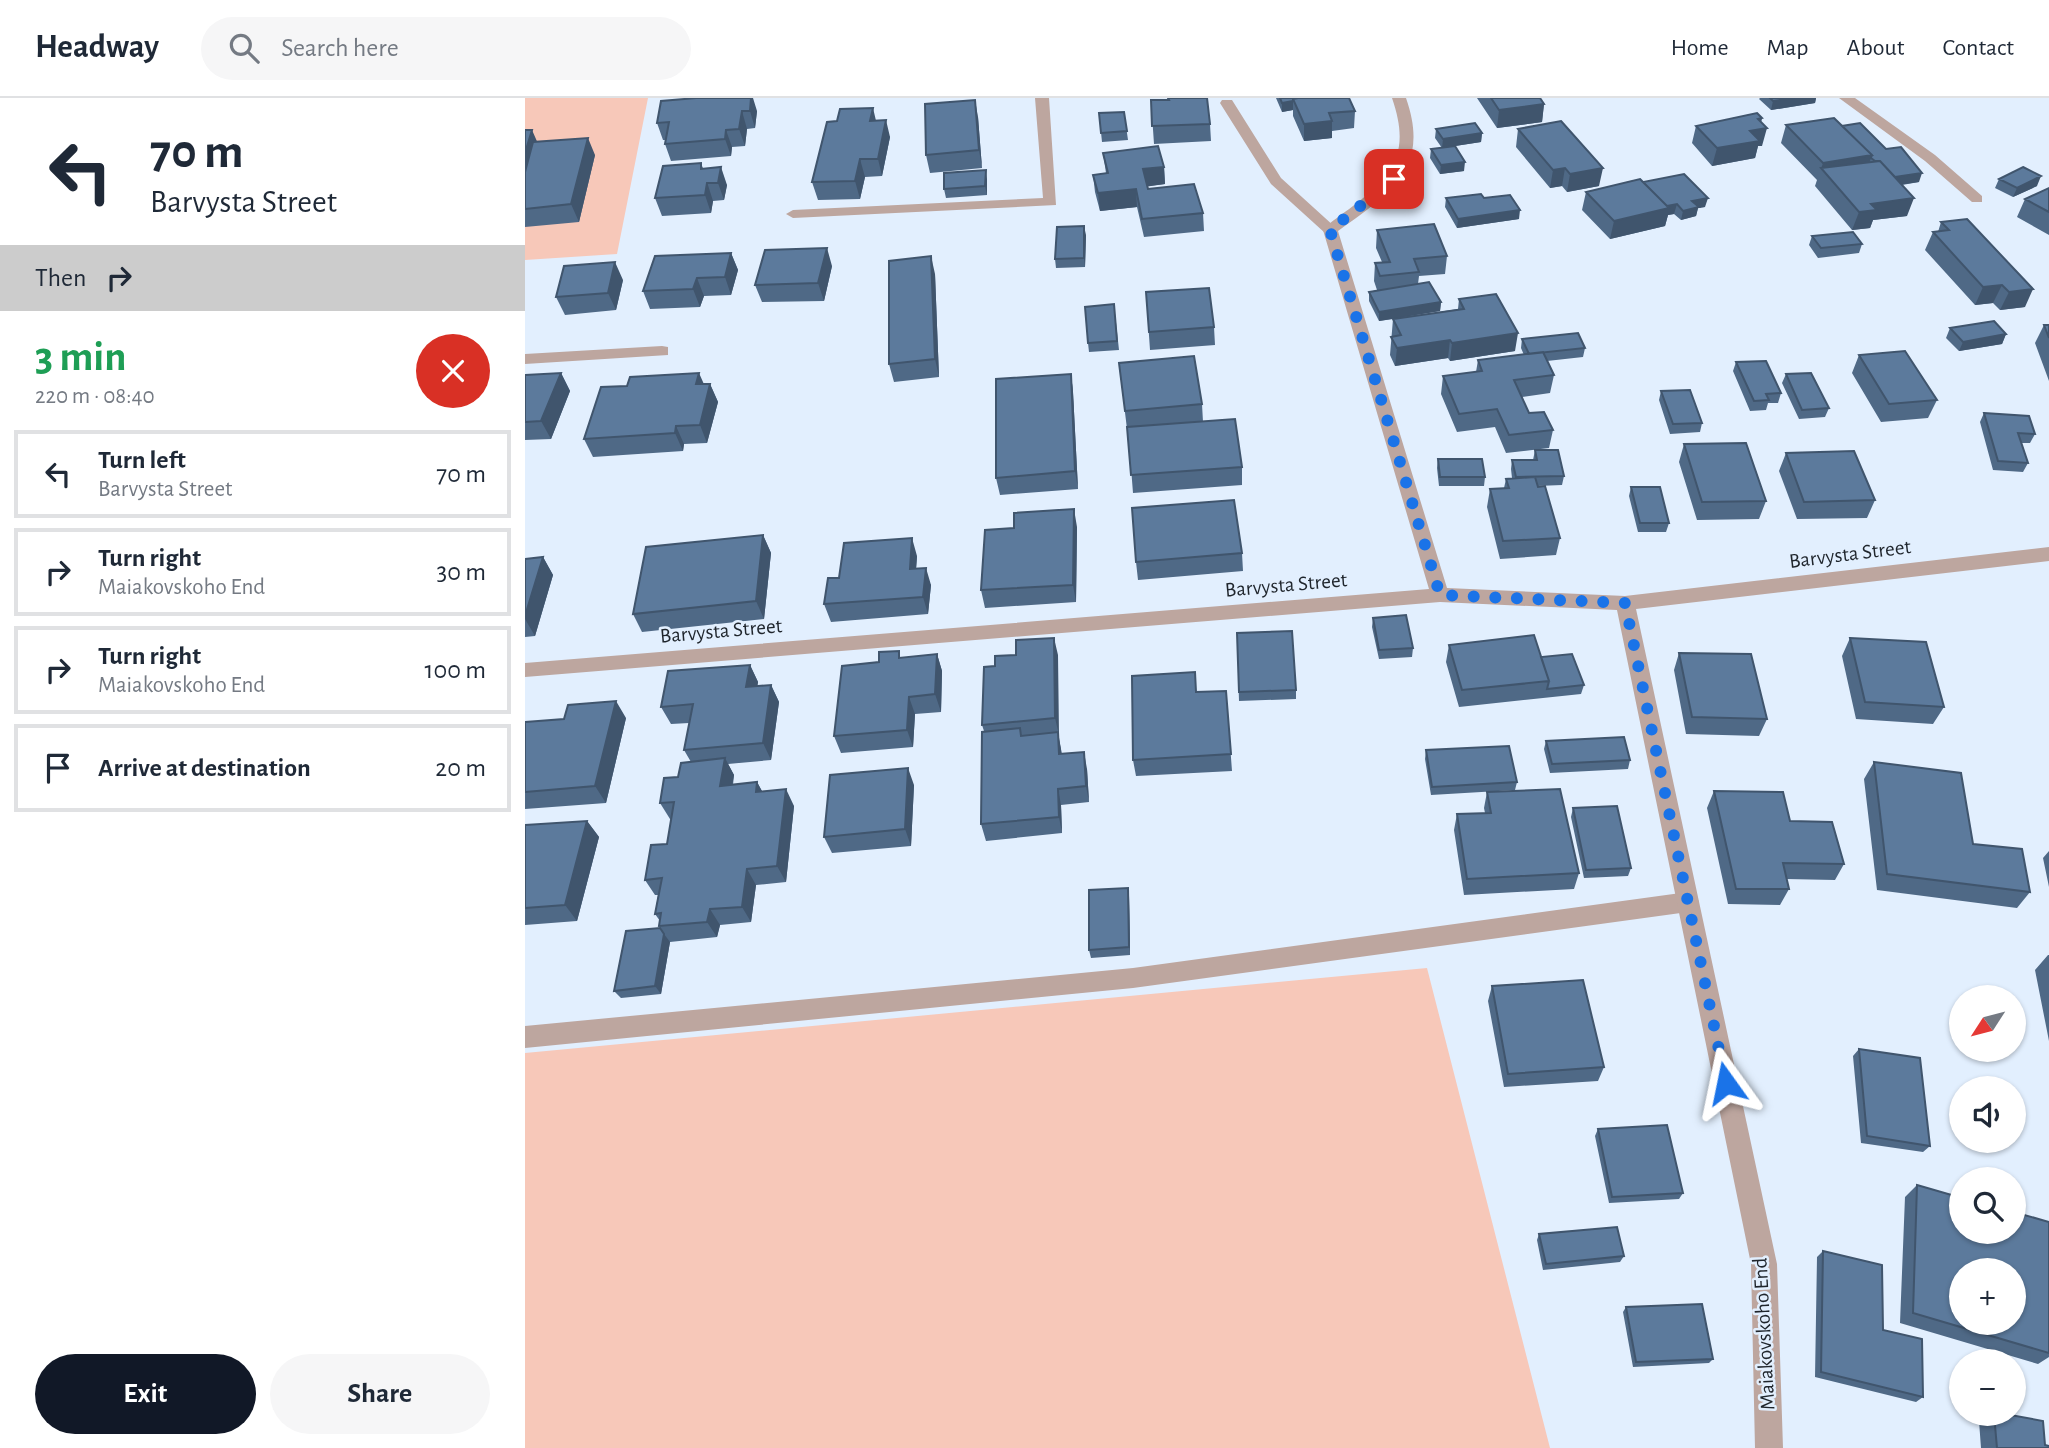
<!DOCTYPE html>
<meta charset="utf-8">
<style>
body{margin:0;font-family:"Alegreya Sans",sans-serif;background:#f6f6f7;color:#1f2937;height:100vh;display:flex;flex-direction:column;font-size:26px;white-space:nowrap}
*{box-sizing:border-box;margin:0}
p{font-size:23px;color:#747a83}
.icon{flex:none;width:38px;height:38px;fill:none;stroke:currentColor;stroke-width:2;stroke-linecap:round;stroke-linejoin:round}
.map{position:relative;flex:1;overflow:hidden}
.sheet{display:flex;flex-direction:column;background:#fff;width:525px}
.sheet>*{flex:none}
.banner{background:#fff;color:#1f2937;overflow:hidden}
.needle{width:46px;rotate:234deg}
.buttons{position:absolute;left:1424px;top:887px;display:grid;gap:14px}
.buttons a{display:grid;place-items:center;width:77px;height:77px;border-radius:50%;background:#fff;box-shadow:0 2px 5px #0004;font-size:35px}
.pin{position:absolute;display:grid;place-items:center;width:60px;height:60px;color:#fff;margin:-30px;border-radius:14px;box-shadow:0 4px 10px #0006}
.me{position:absolute;width:77px;margin:-38px;rotate:348deg;stroke-linejoin:round;filter:drop-shadow(0 0 5px #0008)}
.turn{display:flex;align-items:center;gap:24px;height:147px;padding:0 35px;font-size:32px}
.turn .icon{width:91px;height:91px;stroke-width:2.5}
.turn b{display:block;font-size:49px;line-height:60px}
.then{display:flex;align-items:center;height:66px;padding:0 35px;background:#0003;gap:14px;font-size:26px}
.round{display:grid;place-items:center;flex:none;width:74px;height:74px;border-radius:37px;background:#f6f6f7}
.overview{display:flex;align-items:center;justify-content:space-between;height:119px;padding:0 35px}
h1{font-size:42px;font-weight:600;line-height:52px;color:#1e9e55}
.primary-button{display:flex;gap:14px;margin-top:auto;padding:14px 35px}
.primary-button a{flex:1;height:80px;border-radius:42px;background:#111827;color:#fff;font-size:28px;font-weight:600;line-height:80px;text-align:center}
.primary-button a+a{background:#f6f6f7;color:#1f2937}
ul{padding:0;list-style:none}
li{display:flex;align-items:center;gap:21px;height:88px;margin:0 14px 10px;padding:0 21px;border:4px solid #e0e1e3;border-radius:0px}
li div{flex:1}
li b{display:block;font-size:26px}
li em{font-style:normal}
header{display:flex;align-items:center;gap:42px;box-sizing:border-box;height:98px;padding:0 35px;background:#fff;border-bottom:2px solid #e0e1e3}
header strong{font-size:33px}
nav{display:flex;gap:38px;margin-inline-start:auto;font-size:24px}
.search{width:490px;height:63px;background:#f6f6f7;display:flex;align-items:center;gap:18px;box-sizing:border-box;padding:0 24px;border-radius:38px;color:#747a83;font-size:26px}
main{display:flex;flex:1;min-height:0}
.map>svg:first-child{display:block}
</style>
<header>
<strong>Headway</strong>
<div class="search"><svg class="icon" aria-label="search" viewBox="0 0 24 24"><circle cx="10" cy="10" r="6"/><path d="M15 15l6 6"/></svg>Search here</div>
<nav><a>Home</a><a>Map</a><a>About</a><a>Contact</a></nav>
</header>
<main>
<section class="sheet">
<div class="banner">
<div class="turn"><svg class="icon" aria-label="left" viewBox="0 0 24 24"><path d="M17 20v-9H6M10 6l-5 5 5 5"/></svg><div><b>70 m</b>Barvysta Street</div></div>
<div class="then">Then<svg class="icon" aria-label="right" viewBox="0 0 24 24"><path d="M7 20v-9h11M14 6l5 5-5 5"/></svg></div>
</div>
<div class="overview"><div><h1>3 min</h1><p>220 m · 08:40</p></div><a class="round" style="background:#d93025;color:#fff"><svg class="icon" aria-label="close" viewBox="0 0 24 24"><path d="M6 6l12 12M18 6L6 18"/></svg></a></div>
<ul>
<li><svg class="icon" aria-label="left" viewBox="0 0 24 24"><path d="M17 20v-9H6M10 6l-5 5 5 5"/></svg><div><b>Turn left</b><p>Barvysta Street</p></div><em>70 m</em></li>
<li><svg class="icon" aria-label="right" viewBox="0 0 24 24"><path d="M7 20v-9h11M14 6l5 5-5 5"/></svg><div><b>Turn right</b><p>Maiakovskoho End</p></div><em>30 m</em></li>
<li><svg class="icon" aria-label="right" viewBox="0 0 24 24"><path d="M7 20v-9h11M14 6l5 5-5 5"/></svg><div><b>Turn right</b><p>Maiakovskoho End</p></div><em>100 m</em></li>
<li><svg class="icon" aria-label="arrive" viewBox="0 0 24 24"><path d="M6 21V4h12l-3 4 3 4H6"/></svg><div><b>Arrive at destination</b></div><em>20 m</em></li>
</ul>
<div class="primary-button"><a>Exit</a><a>Share</a></div>
</section>
<div class="map">
<svg width="1524" height="1350" viewBox="0 0 1524 1350">
<rect width="100%" height="100%" fill="#e2effe"/>
<path fill="#f7c8b9" d="M0,0H123L92,156L0,162Z
M902,870L1025,1350H0V955Z"/>
<g fill="none" stroke-linecap="round" stroke-linejoin="round">
<path fill="#bda69f" fill-rule="evenodd" d="M510,0H524L531,107L268,120L261,116L268,112L518,100Z
M697,2H707L756,80L810,129V135H800L746,86L695,5Z
M137,248L143,249V257L0,266V256Z
M1163,794L1171,797L1174,804L1171,811L1163,814L608,890L0,950V928L608,870Z"/>
<path fill="#bda69f" fill-rule="evenodd" d="M867,0H881C906,71 865,95 813,133L922,490L1100,498L1524,449V463L1111,511L1252,1166L1258,1350H1230L1226,1166L1092,512L915,504L0,579V565L904,491L798,132C806,123 818,116 828,108C871,76 885,52 867,0Z
M1314,0H1330L1410,57L1457,98V104H1447L1400,63Z"/>
</g>
<path fill="#4f6986" d="M751,0H824L830,13L829,30L807,33V40L779,43L768,18V12L757,14Z
M952,0H1015L1019,6L1017,24L972,30Z
M1235,0H1291L1290,5L1246,12L1234,1Z
M626,2L685,26L686,43L629,46Z
M136,3L232,13L230,30L222,31L220,48L207,49L206,58L146,63L140,46V42H138L132,25Z
M599,14L603,42L577,44L574,15Z
M453,19L457,70L405,75L401,57Z
M1237,20L1236,24L1237,48H1233L1230,60L1187,68L1167,45L1171,28Z
M351,22L365,39L357,78L340,79L335,101L293,102L287,84Z
M1261,27L1317,28L1394,84L1377,87L1382,118L1348,122L1345,130L1327,132L1290,88L1292,82L1256,45Z
M911,31L957,35L956,44L930,48L939,73L915,76L905,60L906,51L917,50L910,40Z
M993,31L1074,88L1042,94L1037,88L1025,90L991,49Z
M0,32L12,44L70,57L54,124L0,129Z
M578,55L639,69L640,86L623,88V91L678,115L679,133L619,139L612,109L575,113L570,94L568,77L581,75Z
M176,65L178,71L202,87L199,102L188,103L186,115L137,118L130,100Z
M462,81V97L421,100L419,91Z
M1474,81L1512,88L1488,99L1470,90Z
M1118,84L1180,109L1173,110L1171,118L1156,122L1149,116L1143,117L1140,128L1085,141L1057,112L1061,94Z
M1524,90V137L1492,119L1500,101Z
M921,100H959L994,121L932,130L920,109Z
M1416,124L1500,209L1475,212L1468,205L1450,207L1400,152L1408,134H1413Z
M852,132L922,158L920,176L894,178L893,186L916,204L915,213L879,219L933,211L934,201L990,253L925,263L923,260L870,268L865,257L868,221L854,223L844,203V194L852,192L849,183L850,165L857,164L851,150Z
M561,137L560,169L531,170L530,161Z
M1287,138L1337,146L1334,155L1293,160L1284,147Z
M206,155L213,172L206,197L179,198L175,209L125,211L118,193Z
M307,168L299,203L237,204L230,187Z
M410,176L414,279L369,284L364,266Z
M98,182L91,212L40,217L31,199Z
M621,194L689,229L690,247L625,252Z
M589,206L594,252L564,254L563,245Z
M1519,227H1524V283L1510,245Z
M1425,230L1481,236L1477,246L1434,253L1421,240Z
M997,241L1060,250L1058,259L1022,263L1029,277L1025,295L997,299L1004,315L1028,332L1024,350L981,355L970,329L932,334L916,296L918,278L951,274L953,262L999,257L996,250Z
M1334,257L1412,302L1403,320L1356,324L1327,275Z
M1211,264L1256,295L1253,305H1243L1241,312L1225,313L1208,273Z
M594,265L677,306L678,324L717,369V387L608,395L603,331H602Z
M36,275L45,293L26,341L0,342V277Z
M546,276L548,294L553,391L475,397L471,380Z
M1261,276L1304,310L1300,319L1274,321L1257,285Z
M179,286H185L193,304L182,345L159,346L158,353L68,359L59,341Z
M1136,293L1177,325L1175,334L1145,336L1134,302Z
M1459,315L1510,336L1505,345H1496L1503,365L1498,374L1468,372L1455,324Z
M1159,346L1241,403L1234,421L1172,422L1154,364Z
M1010,352L1039,378L1037,387L1012,388L1035,440L1031,457L975,461L962,409L965,391L979,390L981,381L987,380L986,371L987,362H1008Z
M1261,355L1350,402L1342,420L1272,421L1254,373Z
M913,361L960,379L959,388H914L912,370Z
M1106,389L1144,425L1141,434H1113L1104,398Z
M552,429L551,504L460,510L456,492Z
M238,437L246,455L239,521L117,534L108,516Z
M717,455L718,473L613,482L611,464Z
M392,458L391,470L406,487L403,516L306,524L299,506Z
M18,459L28,477L10,538L0,539V461Z
M848,520L888,550L887,559L854,561L847,529Z
M712,535L771,592V601L714,603Z
M1325,540L1419,609L1408,626L1331,621L1317,558Z
M924,547L1016,559L1059,587L1056,596L934,609L921,564Z
M1154,555L1242,621L1234,638L1161,636L1149,572Z
M412,556L417,573L416,614L390,616L388,649L316,655L309,638L354,564L377,560Z
M533,557V637L537,656L562,671L564,704L536,707L537,735L461,743L456,726L459,633L457,627Z
M225,567L233,584L232,588L246,587L254,604L246,662L203,666L209,677L208,687L232,684L237,693L269,708L261,784L231,787L226,824L195,827L192,839L145,844L136,896L96,900L89,893L135,830L134,828L135,823L130,816L133,797H130L120,782L142,746L146,721H145L135,705L153,679L166,664L159,652L164,625L146,626L136,609Z
M701,593L707,673L611,678L608,662L672,594Z
M101,620L81,705L0,711V624Z
M1021,643L1105,662L1103,671L1025,675L1019,651Z
M901,652L992,684L990,692L906,697L900,661Z
M1349,664L1448,746L1505,794L1492,810L1352,792L1339,681Z
M389,687L386,748L307,755L299,739Z
M1189,693L1265,723L1319,766L1310,782L1261,781L1264,791L1255,807L1203,806L1182,710Z
M962,694L1054,775L1049,791L939,797L929,732L932,716L960,715L959,710Z
M1048,710L1106,770L1103,778L1059,780L1046,719Z
M62,723L74,739L52,823L0,827V727Z
M1524,753V789L1518,760Z
M603,790L604,798L605,857L566,860L564,852Z
M1523,857H1524V943L1510,872Z
M967,888L1079,969L1073,983L979,989L963,903Z
M1334,951L1405,1048L1398,1054L1336,1045L1328,958Z
M1073,1031L1158,1095L1154,1101L1084,1105L1070,1038Z
M1392,1087L1524,1124V1259L1513,1266L1375,1225L1380,1099Z
M1014,1136L1099,1158L1095,1164L1018,1172L1012,1142Z
M1298,1153L1358,1232L1398,1299L1391,1304L1290,1279L1292,1159Z
M1101,1209L1188,1261L1184,1265L1108,1269L1098,1214Z
M1466,1316H1480L1524,1350H1456L1454,1323Z"/>
<path fill="#40556d" d="M226,0H228L232,13L230,30L225,13Z
M1269,0H1291L1290,5L1246,12L1248,3Z
M450,2L453,19L457,70L454,52Z
M768,3V12L757,14V5Z
M1019,6L1017,24L972,30L974,12Z
M348,10L352,27L345,23Z
M217,13L222,31L220,48L214,31Z
M1237,20L1234,31L1242,30L1237,48H1233L1230,60L1187,68L1192,50L1225,33L1233,21Z
M361,22L365,39L357,78L353,61Z
M807,23V40L779,43V26Z
M7,32L18,57L0,92V55Z
M201,32L207,49L206,58L200,41Z
M957,35L956,44L917,50L918,41Z
M63,40L70,57L54,124L46,106Z
M1347,57L1341,75L1296,71L1298,65Z
M335,61L340,79L335,101L330,83Z
M940,64L939,73L915,76L916,67Z
M176,65L188,103L186,115L180,97L176,71Z
M196,69L202,87L199,102L193,85Z
M639,69L640,86L619,89L618,71Z
M1040,70L1037,88L1025,90L1028,72Z
M1078,70L1074,88L1042,94L1045,76Z
M461,72L462,81V97L460,88Z
M1397,75L1394,84L1366,88L1369,79Z
M1516,78L1512,88L1488,99L1492,90Z
M611,91L612,109L575,113L573,95Z
M1183,100L1180,109L1173,110L1171,118L1156,122L1158,113L1167,103Z
M1389,100L1382,118L1348,122L1345,130L1327,132L1334,114L1346,106Z
M1152,106L1149,116L1143,117L1140,128L1085,141L1089,123Z
M995,112L994,121L932,130L933,121Z
M559,128L561,137L560,169L559,160Z
M302,150L307,168L299,203L293,185Z
M206,155L213,172L206,197L200,179Z
M406,158L410,176L414,279L410,261Z
M90,164L98,182L91,212L83,195Z
M172,180L179,198L175,209L168,191Z
M1477,187L1468,205L1450,207L1458,189Z
M1508,191L1500,209L1475,212L1484,194Z
M916,204L915,213L854,223V214Z
M993,235L990,253L925,263L927,245Z
M1481,236L1477,246L1434,253L1438,244Z
M925,242L923,260L870,268L872,250Z
M36,275L45,293L26,341L16,323Z
M174,275L182,293L171,286Z
M546,276L548,294L553,391L550,373Z
M185,286L193,304L182,345L175,327Z
M151,328L159,346L158,353L150,335Z
M549,411L552,429L551,504L548,487Z
M238,437L246,455L239,521L231,503Z
M387,440L392,458L390,488L385,471Z
M18,459L28,477L10,538L0,521V518Z
M401,470L406,487L403,516L398,499Z
M529,540L533,557L534,637L530,620Z
M412,556L417,573L416,614L410,596Z
M225,567L233,584L230,606L221,589Z
M246,587L254,604L246,662L238,645Z
M384,599L390,616L388,649L382,632Z
M91,603L101,620L81,705L70,688Z
M533,634L536,651L537,673L534,656Z
M559,654L562,671L564,704L561,688Z
M200,660L209,677L204,704L195,688Z
M383,670L389,687L386,748L380,731Z
M232,684L241,701L231,694Z
M261,691L269,708L261,784L252,768Z
M533,691L536,707L537,735L534,719Z
M62,723L74,739L52,823L40,807Z
M222,771L231,787L226,824L217,809Z
M603,790L604,798L605,857L604,849Z
M185,811L195,827L192,839L182,824Z
M139,836L145,844L136,896L130,888Z"/>
<path fill="#5c7a9c" stroke="#40556d" stroke-width="2" fill-rule="evenodd" d="M171,0H226L225,13H217L214,31L201,32L200,41L140,46L144,24L132,25L136,3Z
M643,0H682L685,26L627,28L626,2H644Z
M755,0H773L768,1V3L757,5Z
M773,0H824L830,13L804,15L807,23L779,26L768,1Z
M966,0H1015L1019,6L974,12Z
M1245,0H1269L1248,3Z
M450,2L454,52L401,57L400,6Z
M348,10L345,23L361,22L353,61H335L330,83L287,84L302,24L312,23L315,11Z
M599,14L602,33L576,35L574,15Z
M1232,15L1237,20L1233,21L1242,30L1225,33L1235,43L1192,50L1171,28Z
M1309,20L1347,57L1298,65L1261,27Z
M1036,23L1078,70L1045,76L1040,70L1028,72L993,31Z
M950,25L957,35L918,41L911,31Z
M1335,25L1361,51L1376,49L1397,75L1370,79L1355,63H1350L1346,60L1347,57L1317,28Z
M0,32H7L0,55Z
M63,40L46,106L0,111V74L8,44Z
M633,48L639,69L618,71L623,91L669,86L678,115L617,121L611,91L573,95L568,77L583,75L578,55Z
M930,48L940,64L916,67L906,51Z
M1355,63L1389,100L1346,106L1352,112L1334,114L1296,70Z
M176,65V71L196,69L193,85H182L180,97L130,100L138,68Z
M1498,69L1516,78L1492,90L1474,81Z
M461,72L460,88L419,91V75Z
M1159,76L1183,100L1167,103L1174,109L1158,113L1152,106L1142,108L1118,84Z
M1115,81L1144,110L1089,123L1061,94Z
M1524,90V114L1500,101Z
M956,96L959,100L985,97L995,112L933,121L921,100Z
M1442,121L1508,191L1484,194L1477,187L1458,189L1408,134L1424,132L1416,124Z
M909,126L922,158L889,161L894,174L855,178L850,165L865,164L852,132Z
M559,128V160L530,161L532,129Z
M1328,134L1337,146L1296,150L1287,138Z
M302,150L293,185L230,187L240,152Z
M206,155L200,179L172,180L168,191L118,193L130,158Z
M406,158L410,261L364,266V163Z
M90,164L83,195L31,199L39,168Z
M904,184L916,204L854,214L844,194Z
M684,190L689,229L624,234L621,194Z
M971,196L993,235L927,245L925,242L872,250L866,239L876,237L868,221L939,211L934,201Z
M589,206L592,243L563,245L560,209Z
M1469,223L1481,236L1438,244L1425,230Z
M1519,227H1524V240Z
M1053,235L1060,250L1004,256L997,241Z
M1380,253L1412,302L1364,306L1334,257Z
M1018,254L1029,277L989,282L1004,315L1019,314L1028,332L984,337L972,311L934,316L918,278L957,273L953,262Z
M669,258L677,306L600,313L594,265Z
M1241,263L1256,295L1241,296L1244,302L1229,303L1211,264Z
M36,275L16,323L0,324V277Z
M174,275L171,286H185L175,327L151,328L150,335L59,341L76,289L102,288L105,279Z
M1286,275L1304,310L1277,312L1261,276Z
M546,276L550,373L471,380V281Z
M1165,292L1177,325L1148,326L1136,293Z
M1459,315L1504,318L1510,336L1493,335L1503,365L1473,363Z
M710,321L717,369L606,377L602,329Z
M1221,345L1241,403L1177,404L1159,346Z
M1010,352H1033L1039,378L991,379L987,362H1012Z
M1329,353L1350,402L1279,404L1261,355Z
M913,361H957L960,379H915Z
M1010,379L1013,389L1020,388L1035,440L978,443L965,391L984,390L981,381Z
M1106,389H1135L1144,425H1115Z
M709,402L717,455L611,464L607,410Z
M549,411L548,487L456,492L460,432L489,430V415Z
M238,437L231,503L108,516L121,449Z
M387,440L385,471L401,470L398,499L299,506L303,480H314L319,445Z
M18,459L0,518V461Z
M881,517L888,550L854,552L848,520Z
M767,533L771,592L714,594L712,535Z
M1009,537L1024,583L937,592L924,547Z
M529,540L530,620L457,627L459,569L470,568V558L491,557V542Z
M1325,540L1401,544L1419,609L1340,604Z
M374,553V560L412,556L410,596L384,599L382,632L309,638L317,568L354,564V554Z
M1154,555L1226,556L1242,621L1167,619Z
M1047,556L1059,587L1022,591L1024,583L1016,559Z
M225,567L221,589L246,587L238,645L159,652L168,606L136,609L143,573Z
M670,574L671,594L701,593L706,656L608,662L607,578Z
M91,603L70,688L0,694V624L39,621L43,607Z
M495,630L496,638L533,634L534,656L559,654L561,688L533,691L534,719L456,726L457,634Z
M1099,639L1105,662L1027,666L1021,643Z
M984,648L992,684L907,689L901,652Z
M200,660L195,688L232,684L231,694L261,691L252,768L222,771L217,809L185,811L182,824L134,828L136,815L130,816L137,780L120,782L126,747L142,746L149,704L135,705L139,680L153,679L156,665Z
M1349,664L1436,675L1448,746L1497,751L1505,794L1362,776Z
M383,670L380,731L299,739L305,677Z
M1035,691L1054,775L942,781L932,716L966,715L962,694Z
M1189,693L1258,694L1265,723L1307,724L1319,766L1258,765L1264,791H1211Z
M1092,708L1106,770L1061,772L1048,710Z
M62,723L40,807L0,810V727Z
M603,790L604,849L564,852V792Z
M135,830L139,836L130,888L89,893L101,833Z
M1058,882L1079,969L983,976L967,888Z
M1334,951L1395,960L1405,1048L1342,1038Z
M1142,1027L1158,1095L1087,1099L1073,1031Z
M1392,1087L1437,1100V1134H1489V1114L1524,1124V1255L1388,1215ZM1437,1172H1489V1225H1437Z
M1092,1129L1099,1158L1021,1166L1014,1136Z
M1298,1153L1357,1167L1358,1232L1397,1241L1398,1299L1296,1274Z
M1177,1206L1188,1261L1111,1264L1101,1209Z
M1469,1316H1480L1518,1323L1520,1347L1524,1348V1350H1472Z"/>
<g fill="none" stroke-linecap="round" stroke-linejoin="round">
<path stroke="#1a73e8" stroke-width="12" stroke-dasharray="0 21.6" d="M869,81L805,132L915,497L1100,505L1201,985"/>
</g>
<g text-anchor="middle" dominant-baseline="central" stroke-width="5" stroke-linejoin="round" paint-order="stroke">
<g font-size="21" fill="#1f252c" stroke="#e2effe">
<text transform="translate(1325 456) rotate(-7)">Barvysta Street</text>
<text transform="translate(761 487) rotate(-5)">Barvysta Street</text>
<text transform="translate(196 533) rotate(-5)">Barvysta Street</text>
<text transform="translate(1239 1236) rotate(-93)">Maiakovskoho End</text>
</g>
</g>
</svg>
<div class="buttons">
<a><svg class="needle" viewBox="-14 -14 28 28"><path d="M0-13l5 13h-10z" fill="#e53935"/><path d="M0 13l5-13h-10z" fill="#747a83"/></svg></a>
<a><svg class="icon" aria-label="sound" viewBox="0 0 24 24"><path d="M4 9h4l5-4v14l-5-4H4zM17 9q2 3 0 6"/></svg></a>
<a><svg class="icon" aria-label="search" viewBox="0 0 24 24"><circle cx="10" cy="10" r="6"/><path d="M15 15l6 6"/></svg></a>
<a>+</a>
<a>−</a>
</div>
<div class="pin" style="left:869px;top:81px;background:#d93025"><svg class="icon" aria-label="arrive" viewBox="0 0 24 24"><path d="M6 21V4h12l-3 4 3 4H6"/></svg></div>
<svg class="me" style="left:1201px;top:985px" viewBox="-20 -20 40 40"><path d="M0-17L14 15 0 8-14 15z" fill="#1a73e8" stroke="#fff" stroke-width="4"/></svg>
</div>
</main>
